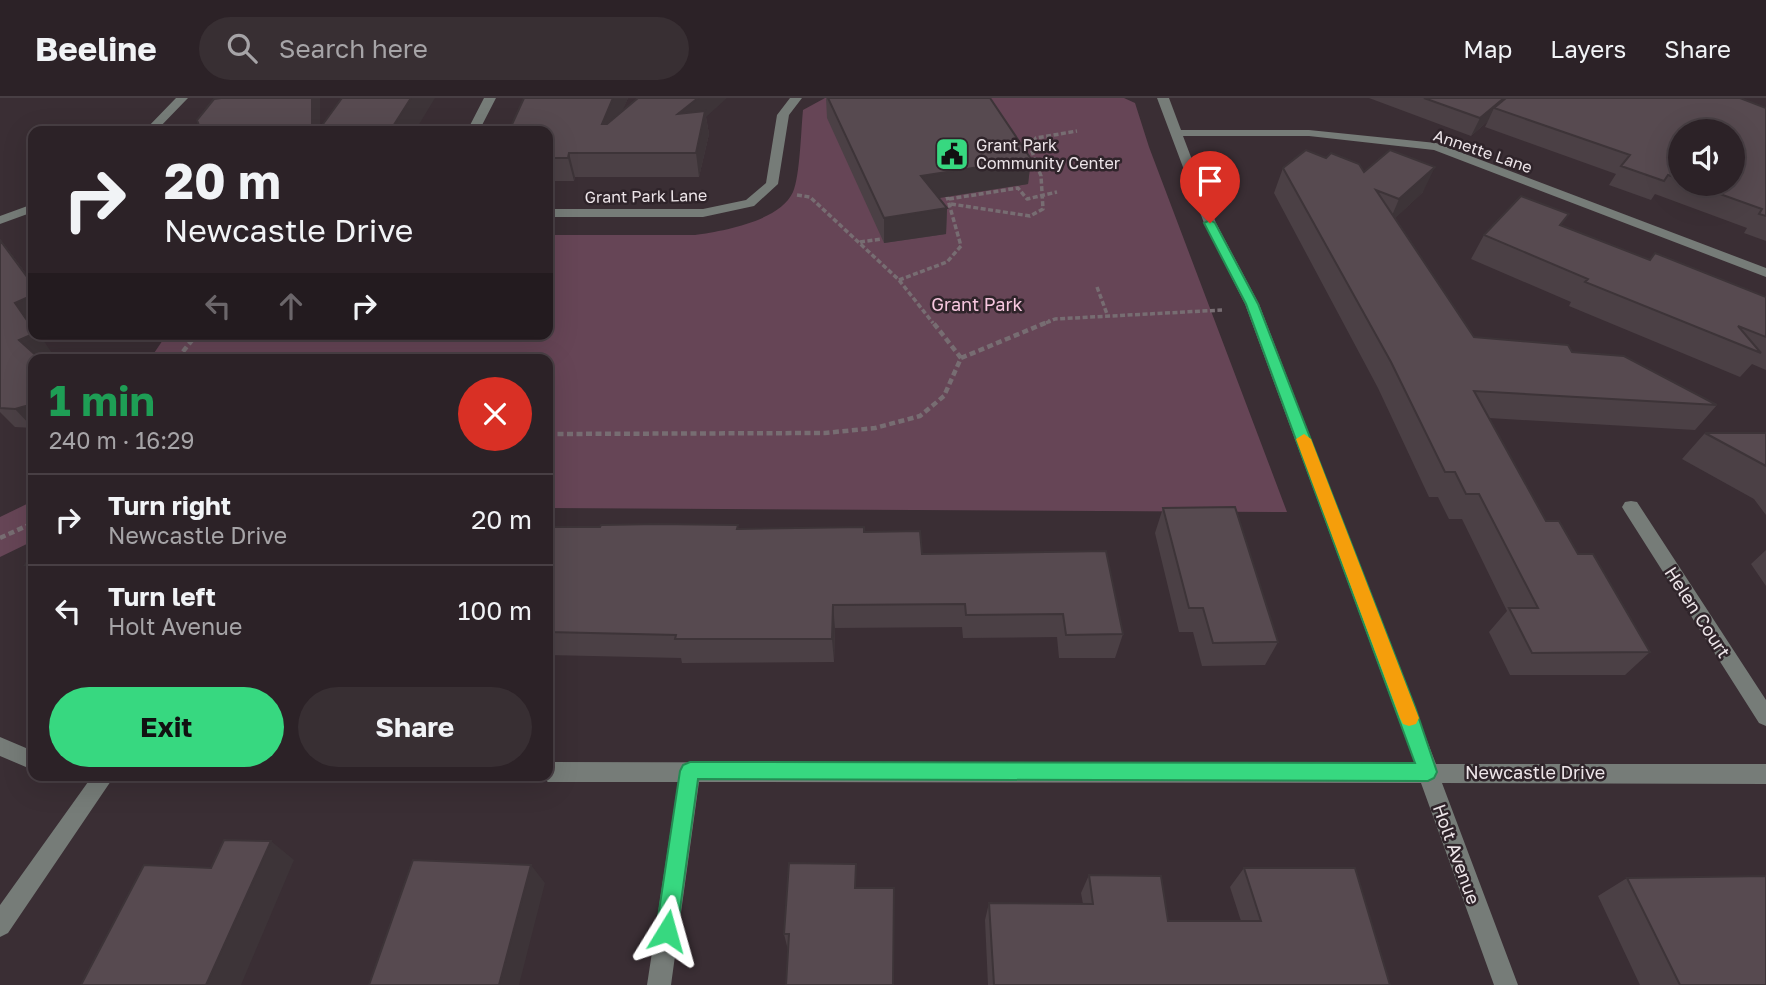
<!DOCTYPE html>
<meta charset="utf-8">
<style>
body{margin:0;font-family:"Golos Text",sans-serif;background:#382f33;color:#f1f3f6;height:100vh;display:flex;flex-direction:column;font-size:26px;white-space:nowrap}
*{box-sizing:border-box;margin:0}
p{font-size:23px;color:#a6a4a7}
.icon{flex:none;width:38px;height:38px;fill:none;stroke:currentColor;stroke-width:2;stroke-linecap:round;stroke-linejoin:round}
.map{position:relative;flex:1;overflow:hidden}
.drawer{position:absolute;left:28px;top:256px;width:525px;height:427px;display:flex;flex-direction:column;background:#2c2227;border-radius:14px;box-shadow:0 7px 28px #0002,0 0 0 2px #483f44}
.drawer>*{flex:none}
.hud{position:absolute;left:28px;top:28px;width:525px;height:214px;border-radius:14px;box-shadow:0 7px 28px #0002,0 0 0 2px #483f44;background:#2c2227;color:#f1f3f6;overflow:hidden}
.fabs{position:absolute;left:1668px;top:21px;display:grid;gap:14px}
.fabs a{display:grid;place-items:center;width:77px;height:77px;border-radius:50%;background:#2c2227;box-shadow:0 7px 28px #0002,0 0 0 2px #483f44;font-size:35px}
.pin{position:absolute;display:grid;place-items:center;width:60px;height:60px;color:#fff;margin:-72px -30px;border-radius:50% 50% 50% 0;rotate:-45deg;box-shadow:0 0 7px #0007}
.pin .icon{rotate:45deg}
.me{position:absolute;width:77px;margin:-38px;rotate:8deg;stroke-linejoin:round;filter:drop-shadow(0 0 5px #0008)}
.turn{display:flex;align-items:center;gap:24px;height:147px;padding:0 21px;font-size:32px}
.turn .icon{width:91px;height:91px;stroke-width:2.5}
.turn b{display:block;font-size:49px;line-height:60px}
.lanes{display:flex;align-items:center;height:66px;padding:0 21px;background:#0003;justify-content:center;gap:35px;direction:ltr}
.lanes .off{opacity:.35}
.round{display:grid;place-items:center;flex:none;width:74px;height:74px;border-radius:37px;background:#382f33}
.head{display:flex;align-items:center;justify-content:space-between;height:119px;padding:0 21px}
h1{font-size:42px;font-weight:700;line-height:52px;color:#1e9e55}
.button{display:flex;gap:14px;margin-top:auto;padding:14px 21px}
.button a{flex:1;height:80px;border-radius:42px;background:#37d880;color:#111;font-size:28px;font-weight:700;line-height:80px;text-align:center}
.button a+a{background:#382f33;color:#f1f3f6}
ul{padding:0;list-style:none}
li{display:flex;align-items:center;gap:21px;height:91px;padding:0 21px;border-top:2px solid #483f44}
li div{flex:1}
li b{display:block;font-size:26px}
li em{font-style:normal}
header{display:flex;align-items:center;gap:42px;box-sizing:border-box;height:98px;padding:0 35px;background:#2c2227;border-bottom:2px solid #483f44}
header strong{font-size:33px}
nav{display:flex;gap:38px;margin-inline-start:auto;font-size:24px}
.search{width:490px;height:63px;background:#382f33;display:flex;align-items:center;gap:18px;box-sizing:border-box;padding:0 24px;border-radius:38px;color:#a6a4a7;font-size:26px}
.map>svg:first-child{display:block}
</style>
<header>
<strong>Beeline</strong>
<div class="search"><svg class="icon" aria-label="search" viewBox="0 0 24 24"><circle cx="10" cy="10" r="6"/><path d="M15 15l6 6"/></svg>Search here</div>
<nav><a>Map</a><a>Layers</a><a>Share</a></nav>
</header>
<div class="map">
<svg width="1766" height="887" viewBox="0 0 1766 887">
<rect width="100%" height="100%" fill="#3a2e34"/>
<path fill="#664556" d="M825,0H1124L1135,5L1149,49L1287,414L548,410V261H150L167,236H548V137H695C723,133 780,123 793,94C800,78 801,32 803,12Z
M33,403V443L0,459V419Z"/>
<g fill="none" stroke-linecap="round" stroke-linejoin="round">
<path stroke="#776d72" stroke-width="3.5" stroke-dasharray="5 2.5" stroke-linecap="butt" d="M797,97L810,99L899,182L933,225
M949,101L1018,90L1027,101L1057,94
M951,106L1030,118L1043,111L1041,78L1030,48L1036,40L1077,33
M860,144L882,141
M899,182L947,164L961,148L946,95
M1097,189L1107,216
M1046,225L1055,221L1222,212"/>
<path stroke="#776d72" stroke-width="4.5" stroke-dasharray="6 3.5" stroke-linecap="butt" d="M961,260L1050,223
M177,261L197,236
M548,336L825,335L875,330L920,318L944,298L961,260L932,223
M0,440L33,425"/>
<path fill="#767c78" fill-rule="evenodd" d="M176,0H188L156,33H144Z
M484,0H496L479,33H467Z
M790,0H802L789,17L778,86L754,108L703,119H548V111H703L746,102L766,85L777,17Z
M1157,0H1169L1181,32H1309L1436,45L1766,170V179L1434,52L1309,38H1183L1216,125L1259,206L1436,666H1766V686L1442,685L1518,887H1494L1421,685L699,684L671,887H647L678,684H548L539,677H548V664L1415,666L1245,206L1204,125Z
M33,106V114L0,126V118Z
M1631,403L1637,404L1766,602V628L1759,625L1625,414L1622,409L1625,404Z
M0,639L33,653V672L0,658Z
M93,677H115L8,835L0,839V807Z"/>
</g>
<path fill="#4b4045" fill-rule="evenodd" d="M524,0H628L622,13L706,19L709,36L699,79H575L574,83H548V33Z
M826,0H990L1031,61L1028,86L939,100L947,110L946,136L884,145L827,20Z
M1369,0H1740L1766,10V143L1744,135L1747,130L1655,96L1651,102L1609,87L1616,76L1485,29L1488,23L1471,38ZM1680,33L1732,86H1680Z
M1326,60L1423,94L1395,120L1474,239L1572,254L1717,307L1695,332L1489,320L1546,423L1578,456L1650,554L1625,577H1510L1489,534L1507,513L1462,421H1449L1438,399H1429L1378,290L1274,95L1283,70Z
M1562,128L1650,162L1766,199V272L1752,266L1740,279L1569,208L1571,204L1471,161L1484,137Z
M0,141L33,185V224L31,225L33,227V236L52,255L39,260L33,330L15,329L0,314Z
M1705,335H1766V417L1754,401L1682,361Z
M1163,410L1278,544L1265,567L1202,568L1193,534H1179L1155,435Z
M738,427V431L864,434L1123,536L1115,560H1059L1057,539L963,540L962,529L835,530L834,564L682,565L681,560L548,557V429Z
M1766,452V488L1751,466Z
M33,455V475L25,467Z
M856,766L788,852L784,836Z
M1244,770L1390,887H988L985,822L989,805L1083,806L1081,795L1089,777L1168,823H1241L1230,789Z
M1627,780L1766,887H1640L1598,798Z"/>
<path fill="#3d3438" d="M312,0H320V33H307Z
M411,0H435L415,33H390Z
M613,0H628L607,50L602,26Z
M698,0H727L706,19L709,36L699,79L696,55L678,16Z
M1504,0H1512L1494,10L1488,23L1471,38L1480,20Z
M569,55L575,79L574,83L568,60Z
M1031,61L1028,86L920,103L921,78Z
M1435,69L1423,94L1388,127L1399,101Z
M947,110L946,136L884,145V120Z
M0,141L33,185V187L0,142Z
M33,197V224L31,225L33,227V231L15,205Z
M33,236H39L52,255L38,261L19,242Z
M33,306V330L15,311Z
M833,507L835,530L834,564L832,541Z
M271,743L294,762L241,887H206Z
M531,767L545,785L519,887H499Z"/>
<path fill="#574a50" stroke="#3d3438" stroke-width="2" d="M221,0H312V30L307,33H201L197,22L214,1Z
M342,0H411L390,33H318Z
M524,0H613L602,26H607L638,0H698L678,16L705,13L696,55H569L568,60H548V33H509Z
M828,0H990L1031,61L921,78L947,110L884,120Z
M1424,0H1504L1480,20Z
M1506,0H1740L1766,10V118L1759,116L1762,111L1692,86H1732V33H1680V81L1668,77L1664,83L1621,68L1630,57L1494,10Z
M1306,52L1326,60L1331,55L1359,66L1364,74L1390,52L1435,69L1399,101L1376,92L1474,239L1568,247L1572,254L1624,258L1717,307L1474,293L1546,423H1559L1578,456H1593L1650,554L1532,555L1509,510H1538L1479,396H1466L1455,374H1445L1391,264L1283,70Z
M1521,98L1569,116L1560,127L1650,162L1655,155L1766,199V239L1738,228L1761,255L1585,184L1588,181L1484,137Z
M0,142L33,187V197L15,205L33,231V236L19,242L40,261H33V306L15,311L0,310Z
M1705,335H1766V368Z
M1235,409L1278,544L1213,545L1203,510H1189L1163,410Z
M657,426L738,427L737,431L864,429V434L920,433L922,456L1106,453L1123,536L1066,537L1063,516L966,517L965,506L833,507L832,541H675L676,537L548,534V429H600L601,427Z
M33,455V467H25Z
M224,742L271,743L206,887H81L144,767L211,770Z
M413,762L531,767L499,887H369Z
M789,765L856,766L855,790H894L893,887H786L789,836H784Z
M1244,770H1355L1390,887H994L989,805L1093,806L1089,777L1161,778L1168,823H1261Z
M1766,778V887H1680L1627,780Z"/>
<path fill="#37d880" stroke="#248c53" stroke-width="2" d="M1210,122L1215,125L1258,206L1415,609L1437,674L1434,680L1428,683L698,681L677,833L674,841L667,844L659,841L656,833L680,673L683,667L690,664L1415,665L1246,206L1204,125Z"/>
<path fill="#f59e0b" d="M1304,336L1311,341L1419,620L1416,626L1409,628L1403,626L1400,620L1296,341Z"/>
<defs>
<g id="civic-square" transform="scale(1.75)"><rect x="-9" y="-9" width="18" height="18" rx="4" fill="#37d880" stroke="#2f242a"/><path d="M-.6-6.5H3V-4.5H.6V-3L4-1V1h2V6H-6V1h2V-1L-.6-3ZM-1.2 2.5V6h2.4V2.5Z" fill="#111"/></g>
</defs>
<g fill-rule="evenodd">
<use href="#civic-square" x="952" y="56"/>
</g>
<g text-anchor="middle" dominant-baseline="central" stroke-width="5" stroke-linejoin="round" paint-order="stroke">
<g font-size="16" fill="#ede5e9" stroke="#2f242a" text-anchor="start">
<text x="976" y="47">Grant Park<tspan x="976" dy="18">Community Center</tspan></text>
</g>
<g font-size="16" fill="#ede5e9" stroke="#2f242a">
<text transform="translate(1483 53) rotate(19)">Annette Lane</text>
<text transform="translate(646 98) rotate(-1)">Grant Park Lane</text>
</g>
<g font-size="18" fill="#f7c7df" stroke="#2f242a">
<text x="977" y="206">Grant Park</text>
</g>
<g font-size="18" fill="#ede5e9" stroke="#2f242a">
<text transform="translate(1698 514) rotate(57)">Helen Court</text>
<text x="1535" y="674">Newcastle Drive</text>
<text transform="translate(1457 756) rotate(70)">Holt Avenue</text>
</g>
</g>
</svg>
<div class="fabs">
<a><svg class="icon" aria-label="sound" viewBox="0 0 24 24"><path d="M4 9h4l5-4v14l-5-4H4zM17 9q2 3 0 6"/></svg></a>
</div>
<div class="pin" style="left:1210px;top:125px;background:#d93025"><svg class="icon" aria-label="arrive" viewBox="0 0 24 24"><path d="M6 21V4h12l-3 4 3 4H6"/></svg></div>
<svg class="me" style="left:667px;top:833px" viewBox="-20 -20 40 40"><path d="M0-17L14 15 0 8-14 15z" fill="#37d880" stroke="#fff" stroke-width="4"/></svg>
<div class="hud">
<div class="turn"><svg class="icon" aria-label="right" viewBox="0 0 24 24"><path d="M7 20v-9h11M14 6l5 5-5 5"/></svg><div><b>20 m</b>Newcastle Drive</div></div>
<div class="lanes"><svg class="icon off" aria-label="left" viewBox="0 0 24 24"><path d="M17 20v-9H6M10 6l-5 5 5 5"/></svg><svg class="icon off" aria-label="ahead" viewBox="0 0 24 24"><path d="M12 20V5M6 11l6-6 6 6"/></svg><svg class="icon" aria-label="right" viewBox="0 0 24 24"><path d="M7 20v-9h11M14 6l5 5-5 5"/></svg></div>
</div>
<section class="drawer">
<div class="head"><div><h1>1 min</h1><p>240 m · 16:29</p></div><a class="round" style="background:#d93025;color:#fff"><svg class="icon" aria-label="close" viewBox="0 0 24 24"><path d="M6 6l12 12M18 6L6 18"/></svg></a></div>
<ul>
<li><svg class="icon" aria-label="right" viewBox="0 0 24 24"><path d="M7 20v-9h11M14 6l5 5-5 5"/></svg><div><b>Turn right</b><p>Newcastle Drive</p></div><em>20 m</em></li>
<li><svg class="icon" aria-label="left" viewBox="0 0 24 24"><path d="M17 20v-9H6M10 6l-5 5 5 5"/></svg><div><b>Turn left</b><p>Holt Avenue</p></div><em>100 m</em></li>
</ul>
<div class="button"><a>Exit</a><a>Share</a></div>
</section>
</div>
